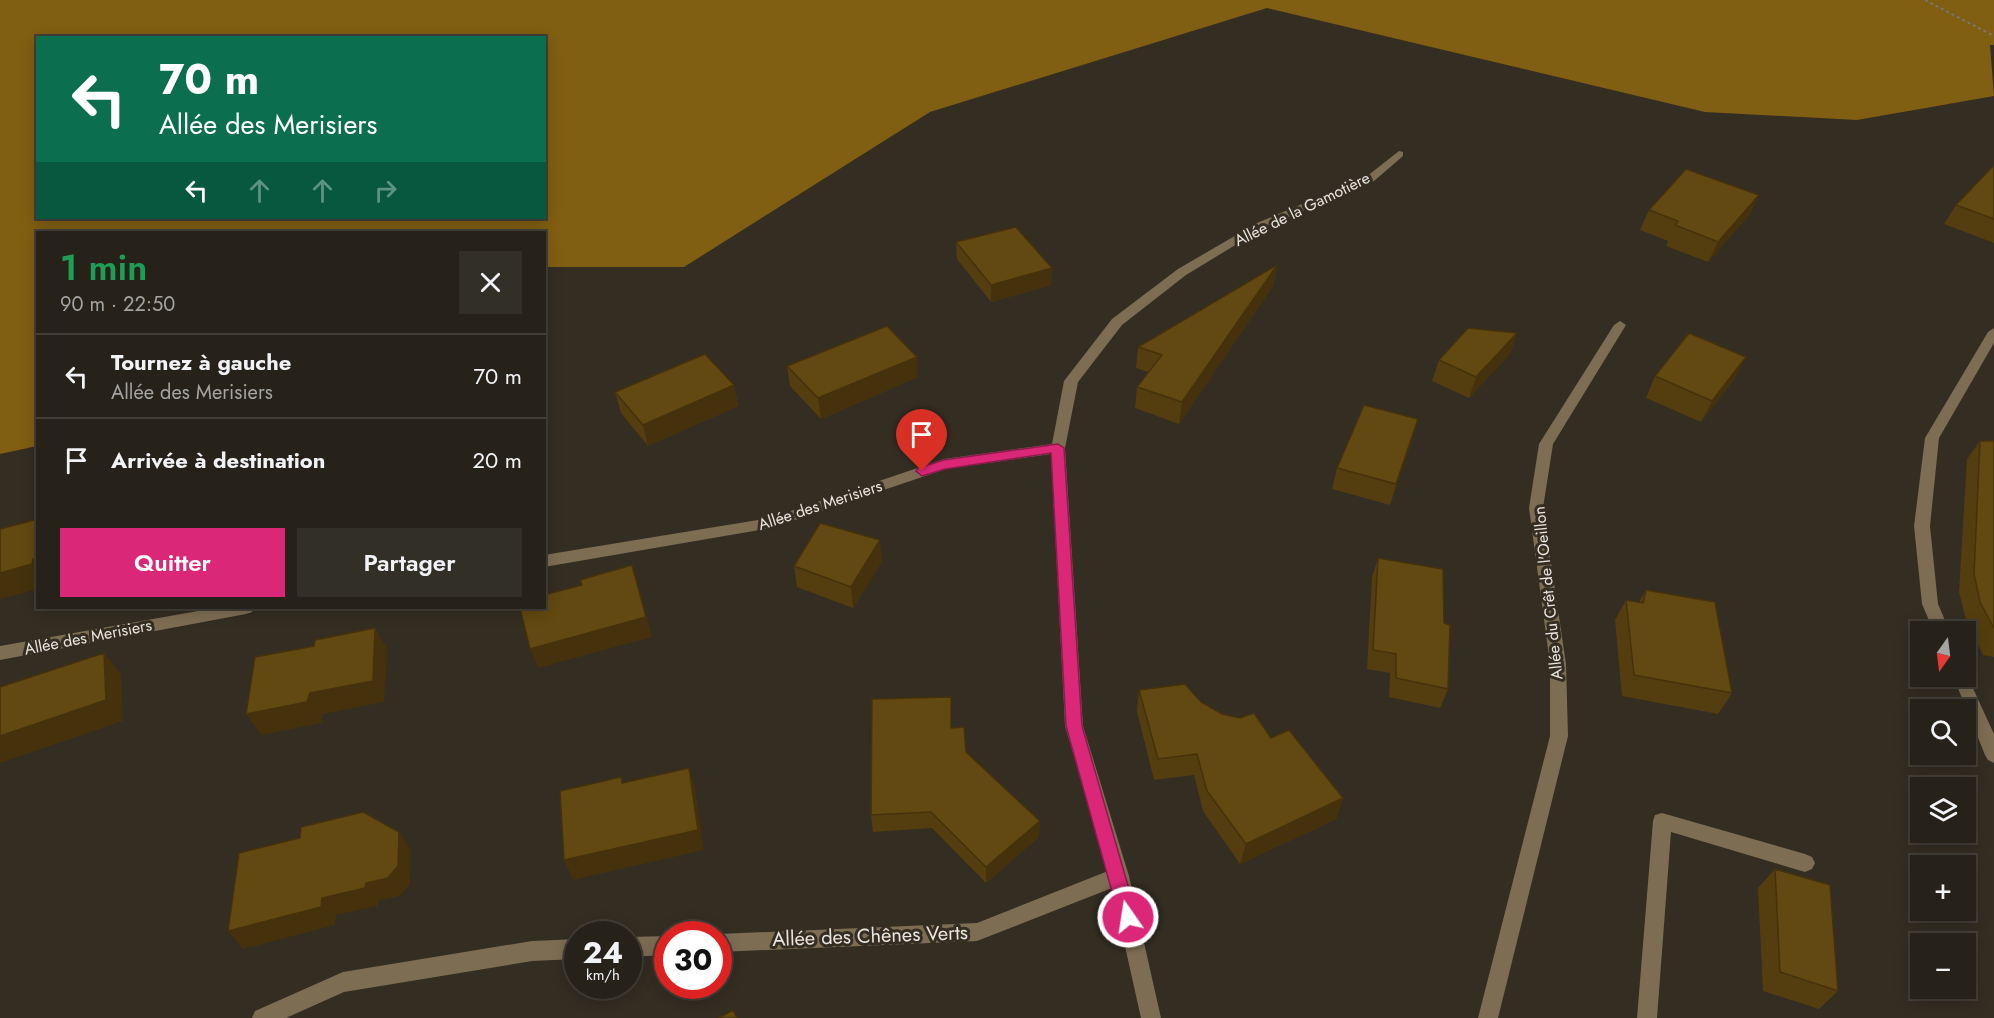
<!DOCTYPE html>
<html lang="fr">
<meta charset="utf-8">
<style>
body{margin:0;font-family:Jost,sans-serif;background:#322f27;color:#f1f3f6;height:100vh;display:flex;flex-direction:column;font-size:22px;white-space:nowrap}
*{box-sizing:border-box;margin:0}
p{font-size:20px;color:#a4a4a2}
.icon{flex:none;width:33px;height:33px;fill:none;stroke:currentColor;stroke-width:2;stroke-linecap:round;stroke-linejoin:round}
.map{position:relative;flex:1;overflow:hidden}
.drawer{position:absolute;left:36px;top:231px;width:510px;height:378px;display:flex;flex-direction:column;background:#26221a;border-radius:0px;box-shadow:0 3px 15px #0003,0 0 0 2px #423f39}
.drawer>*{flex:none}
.banner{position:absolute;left:36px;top:36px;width:510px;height:183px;border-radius:0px;box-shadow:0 3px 15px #0003,0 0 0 2px #423f39;background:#0b6e4f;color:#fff;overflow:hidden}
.needle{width:39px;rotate:194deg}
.buttons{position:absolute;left:1910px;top:621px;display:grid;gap:12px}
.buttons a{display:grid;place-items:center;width:66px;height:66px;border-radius:0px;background:#26221a;box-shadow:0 3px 15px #0003,0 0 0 2px #423f39;font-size:30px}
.speed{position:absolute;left:564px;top:921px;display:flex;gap:12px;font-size:30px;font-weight:700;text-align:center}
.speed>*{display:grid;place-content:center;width:78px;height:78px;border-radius:50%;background:#26221a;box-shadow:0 3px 15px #0003,0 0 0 2px #423f39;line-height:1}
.speed small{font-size:15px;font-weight:400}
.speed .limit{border:9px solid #d22;background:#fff;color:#111}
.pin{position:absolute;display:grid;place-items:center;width:51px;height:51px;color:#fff;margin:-62px -26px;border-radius:50% 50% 50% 0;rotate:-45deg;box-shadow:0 0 6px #0007}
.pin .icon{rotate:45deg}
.me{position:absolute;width:66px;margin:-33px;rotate:347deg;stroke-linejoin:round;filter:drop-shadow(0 0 4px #0008)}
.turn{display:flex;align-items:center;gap:21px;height:126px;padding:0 24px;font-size:27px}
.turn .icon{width:78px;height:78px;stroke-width:2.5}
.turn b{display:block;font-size:42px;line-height:51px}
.lanes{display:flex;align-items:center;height:57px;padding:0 24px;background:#0003;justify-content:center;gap:30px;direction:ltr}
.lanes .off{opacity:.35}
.round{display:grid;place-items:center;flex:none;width:63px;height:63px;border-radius:0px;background:#322f27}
.summary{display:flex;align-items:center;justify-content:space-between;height:102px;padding:0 24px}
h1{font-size:36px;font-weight:600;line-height:45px;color:#1e9e55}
.action{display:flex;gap:12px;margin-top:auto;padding:12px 24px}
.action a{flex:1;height:69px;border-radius:0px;background:#db2777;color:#fff;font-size:24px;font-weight:600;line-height:69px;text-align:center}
.action a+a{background:#322f27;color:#f1f3f6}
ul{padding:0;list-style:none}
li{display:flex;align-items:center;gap:18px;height:84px;padding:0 24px;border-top:2px solid #423f39}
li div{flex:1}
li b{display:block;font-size:22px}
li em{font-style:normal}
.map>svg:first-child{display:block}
</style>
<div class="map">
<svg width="1994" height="1018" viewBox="0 0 1994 1018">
<rect width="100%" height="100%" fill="#332d22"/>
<path fill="#805e12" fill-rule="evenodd" d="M0,0H1994V45H1990L1994,96L1857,120L1705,112L1267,8L930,112L684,267H545L544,232H38L37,446L0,454ZM38,38H544V218H38Z"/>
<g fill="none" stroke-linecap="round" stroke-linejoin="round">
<path stroke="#7c776d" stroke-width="2" stroke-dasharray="3 3" stroke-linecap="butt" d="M1925,0L1994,36"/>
<path fill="#7d6d53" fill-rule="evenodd" d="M1399,151L1403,152V156L1374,181L1265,227L1186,275L1122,325L1078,382L1065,448L1083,726L1129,876L1161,1018H1141L1112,888L977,941L718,952V934H715H718L977,923L1108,871L1065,726L1051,454L946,469L771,528L544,567V555L770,518L944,459L1052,444L1064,381L1112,319L1178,269L1257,223L1366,177Z
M1620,321L1626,325L1553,444L1543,508L1566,664L1568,736L1498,1018H1478L1550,736V664L1529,508L1539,444L1614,325Z
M1994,328V343L1939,438L1930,526L1938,604L1950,632H1934L1922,604L1914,526L1925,438L1988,332Z
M215,608H254L252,612L246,614L0,660V646Z
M1965,671L1994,734V763L1988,760L1985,755L1953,676H1965Z
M1662,813L1805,854L1812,857L1815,863L1812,869L1805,872L1671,832L1657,1018H1637L1653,821L1655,815Z
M668,936V955L628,957V937Z
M578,939V959L532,961L344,992L286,1018H252L255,1011L343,972L532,941Z"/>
</g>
<path fill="#543e0f" d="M1994,165V243L1944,224L1956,205Z
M1759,195L1749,215L1708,262L1666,246L1668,241L1640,230L1649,210Z
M956,242L1051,285L991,302L957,259Z
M1277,265L1273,286L1179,424L1135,408L1137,387L1148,372L1136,368L1138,347Z
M1517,333L1510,354L1469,398L1432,381L1439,360Z
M787,366L918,377L821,419L790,386Z
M1655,376L1735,378L1701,422L1646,398Z
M734,385L738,406L648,446L621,413L615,392Z
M1412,440L1390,505L1332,489L1337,468Z
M1980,441H1994V657L1983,655L1966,620L1959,592L1967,459Z
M1378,558L1444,623L1448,689L1440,708L1389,697L1390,673L1367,669L1372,577Z
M882,561L853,608L797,587L794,566Z
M1646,590L1732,693L1718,714L1622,696L1615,620L1626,600L1639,602Z
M1139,690L1201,702L1222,714L1271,738L1343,798L1336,819L1240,864L1203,811L1194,775L1154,780L1137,711Z
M952,728L966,752L1039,837L986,883L932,828L873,832L871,815Z
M1775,869L1838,991L1819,1009L1763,991L1758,888Z"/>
<path fill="#45320c" d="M1759,195L1749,215L1708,262L1718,242Z
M1277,265L1273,286L1179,424L1182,402Z
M1052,268L1051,285L991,302V285Z
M1517,333L1510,354L1469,398L1476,377Z
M917,357L918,377L821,419L818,398Z
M1746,357L1735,378L1701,422L1712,401Z
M734,385L738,406L648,446L643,425Z
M1418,419L1412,440L1390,505L1396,484Z
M544,421L547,433H544Z
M880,540L882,561L853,608L851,587Z
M38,558V589L0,599V573Z
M632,565L652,637L538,668L530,649Z
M375,628L387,649L384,702L323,714L321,723L261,735L246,714L310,693Z
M104,653L121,674L123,721L0,763V736Z
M689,768L695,788L704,850L573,880L564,860Z
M1343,798L1336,819L1240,864L1246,844Z
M1040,821L1039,837L986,883V867Z
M399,832L411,850L410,884L400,896L379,901L378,906L336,915L335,925L243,949L228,931L366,883Z"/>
<path fill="#624811" stroke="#45320c" stroke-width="1.5" d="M1994,165V219L1956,205Z
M1686,169L1759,195L1718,242L1675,225L1678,221L1649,210Z
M1016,227L1052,268L991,285L956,242Z
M1277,265L1182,402L1137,387L1162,355L1138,347Z
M887,326L917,357L818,398L787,366Z
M1468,328L1517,333L1476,377L1439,360Z
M1689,333L1746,357L1712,401L1655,376Z
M705,354L734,385L643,425L615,392Z
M1364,405L1418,419L1396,484L1337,468Z
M1980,441H1994V628L1980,602L1974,574Z
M38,519V558L33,559L32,564L0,573V529Z
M820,523L880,540L851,587L794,566Z
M1378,558L1443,569L1444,623L1450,625L1448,689L1396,678V654L1373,650Z
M632,565L646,617L530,649L520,608H544V595L582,585L580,580Z
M1646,590L1715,602L1732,693L1634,675L1626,600L1643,603Z
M375,628L373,681L310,693L307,702L246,714L255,657L314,646L315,640Z
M104,653L106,700L0,736V687Z
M1185,684L1201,702L1222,714L1240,718L1254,713L1271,738L1289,730L1343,798L1246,844L1207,791L1197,754L1158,759L1139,690Z
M951,697V728L964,727L966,752L1040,821L986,867L931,812L871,815L872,699Z
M689,768L698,830L564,860L560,791L621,777L622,783Z
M363,812L399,832L398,866L388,878L366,883L365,888L322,898L321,907L228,931L239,853L300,838L301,827Z
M1775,869L1830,885L1838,991L1780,972Z
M733,1010L737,1018H719Z"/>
<path fill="#db2777" stroke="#8e194d" stroke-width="1.5" d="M1058,444L1064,448L1082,726L1137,917L1134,923L1128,925L1122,923L1119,917L1066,726L1051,453L945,469L922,476L916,471L918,468L944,460Z"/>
<g text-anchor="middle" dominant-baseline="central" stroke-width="6" stroke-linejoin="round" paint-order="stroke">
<g font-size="16" fill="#eae6df" stroke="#332d22">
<text transform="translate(1302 209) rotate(-26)">Allée de la Gamotière</text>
<text transform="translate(820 505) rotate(-18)">Allée des Merisiers</text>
<text transform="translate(1548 593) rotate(-96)">Allée du Crêt de l'Oeillon</text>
<text transform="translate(88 637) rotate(-11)">Allée des Merisiers</text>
</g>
<g font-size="20" fill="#eae6df" stroke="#332d22">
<text transform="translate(870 936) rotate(-2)">Allée des Chênes Verts</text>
</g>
</g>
</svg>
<div class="buttons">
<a><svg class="needle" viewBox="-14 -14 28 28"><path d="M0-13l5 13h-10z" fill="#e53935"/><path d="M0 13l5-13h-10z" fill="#a4a4a2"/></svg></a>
<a><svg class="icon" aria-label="search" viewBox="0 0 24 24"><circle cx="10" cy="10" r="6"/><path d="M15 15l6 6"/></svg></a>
<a><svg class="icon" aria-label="layers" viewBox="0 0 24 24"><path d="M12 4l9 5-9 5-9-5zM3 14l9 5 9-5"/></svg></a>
<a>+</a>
<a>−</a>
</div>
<div class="speed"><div>24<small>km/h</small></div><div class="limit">30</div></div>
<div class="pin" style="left:922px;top:471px;background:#d93025"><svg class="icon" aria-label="arrive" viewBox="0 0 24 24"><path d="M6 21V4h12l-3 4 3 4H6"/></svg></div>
<svg class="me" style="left:1128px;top:917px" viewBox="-20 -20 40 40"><circle r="17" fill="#db2777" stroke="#fff" stroke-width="3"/><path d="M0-11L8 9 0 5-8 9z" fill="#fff"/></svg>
<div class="banner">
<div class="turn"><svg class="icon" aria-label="left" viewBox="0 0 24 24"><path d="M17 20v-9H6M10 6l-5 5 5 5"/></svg><div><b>70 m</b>Allée des Merisiers</div></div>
<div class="lanes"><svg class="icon" aria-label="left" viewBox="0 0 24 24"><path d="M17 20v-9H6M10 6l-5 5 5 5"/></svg><svg class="icon off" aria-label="ahead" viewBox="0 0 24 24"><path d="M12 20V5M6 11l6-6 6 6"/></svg><svg class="icon off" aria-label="ahead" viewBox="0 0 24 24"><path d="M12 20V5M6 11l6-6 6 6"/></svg><svg class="icon off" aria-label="right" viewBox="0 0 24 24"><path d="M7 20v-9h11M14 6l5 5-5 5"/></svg></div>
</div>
<section class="drawer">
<div class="summary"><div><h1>1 min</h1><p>90 m · 22:50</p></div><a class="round"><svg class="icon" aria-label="close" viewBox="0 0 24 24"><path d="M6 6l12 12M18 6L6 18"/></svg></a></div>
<ul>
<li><svg class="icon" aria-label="left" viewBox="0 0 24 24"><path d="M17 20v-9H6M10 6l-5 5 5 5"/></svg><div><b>Tournez à gauche</b><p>Allée des Merisiers</p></div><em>70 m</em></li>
<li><svg class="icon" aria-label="arrive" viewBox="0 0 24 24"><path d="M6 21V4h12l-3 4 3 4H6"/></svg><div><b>Arrivée à destination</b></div><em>20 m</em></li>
</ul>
<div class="action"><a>Quitter</a><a>Partager</a></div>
</section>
</div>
